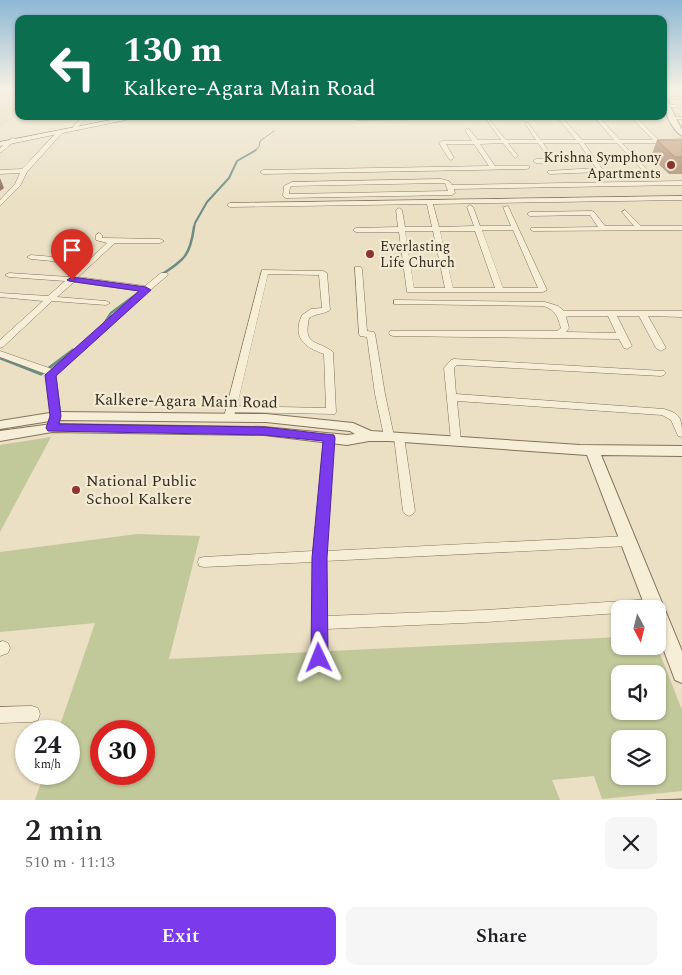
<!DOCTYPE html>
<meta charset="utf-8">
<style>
body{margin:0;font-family:Spectral,serif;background:#f6f6f6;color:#202124;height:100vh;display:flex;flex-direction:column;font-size:19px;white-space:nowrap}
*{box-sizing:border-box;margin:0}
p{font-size:16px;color:#757577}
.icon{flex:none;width:28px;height:28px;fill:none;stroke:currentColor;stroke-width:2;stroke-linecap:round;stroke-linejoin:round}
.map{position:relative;height:800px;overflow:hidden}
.side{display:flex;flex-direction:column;background:#fff;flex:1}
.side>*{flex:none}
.hud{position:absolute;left:15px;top:15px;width:652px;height:105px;border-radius:10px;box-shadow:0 1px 4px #0004;background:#0b6e4f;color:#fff;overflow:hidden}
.needle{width:32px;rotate:173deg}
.controls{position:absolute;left:611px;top:600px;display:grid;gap:10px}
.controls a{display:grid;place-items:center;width:55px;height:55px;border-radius:10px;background:#fff;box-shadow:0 1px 4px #0004;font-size:25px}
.speed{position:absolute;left:15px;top:720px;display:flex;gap:10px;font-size:25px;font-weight:700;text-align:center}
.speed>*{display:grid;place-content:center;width:65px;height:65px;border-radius:50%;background:#fff;box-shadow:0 1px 4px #0004;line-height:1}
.speed small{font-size:12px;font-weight:400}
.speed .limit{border:8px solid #d22;background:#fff;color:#111}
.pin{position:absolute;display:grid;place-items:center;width:42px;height:42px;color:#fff;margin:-51px -21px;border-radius:50% 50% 50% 0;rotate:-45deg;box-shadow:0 0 5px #0007}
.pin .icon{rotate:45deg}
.me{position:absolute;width:55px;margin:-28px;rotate:358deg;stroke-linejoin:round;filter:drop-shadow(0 0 4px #0008)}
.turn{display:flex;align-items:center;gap:18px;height:105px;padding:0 25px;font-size:22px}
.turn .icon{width:65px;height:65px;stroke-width:2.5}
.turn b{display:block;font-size:35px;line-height:42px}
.round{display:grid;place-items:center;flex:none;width:52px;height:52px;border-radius:10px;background:#f6f6f6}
.head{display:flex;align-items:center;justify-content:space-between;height:85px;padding:0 25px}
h1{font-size:30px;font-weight:600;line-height:38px}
.action{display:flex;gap:10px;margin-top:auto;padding:10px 25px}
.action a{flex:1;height:58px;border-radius:10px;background:#7c3aed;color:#fff;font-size:20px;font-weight:600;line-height:58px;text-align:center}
.action a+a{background:#f6f6f6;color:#202124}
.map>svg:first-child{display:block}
</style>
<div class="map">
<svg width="682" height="800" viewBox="0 0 682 800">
<rect width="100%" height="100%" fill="#ebe0c4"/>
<path fill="#e0dab2" d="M19,89V115L0,128V100Z"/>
<path fill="#c1c899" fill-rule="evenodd" d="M51,437L0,532V445Z
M137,534L200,536L169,659L620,637V646H657L682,710V791L602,799L594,776L552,780L560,800H35L44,774H69V731H58L95,623L0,632V552ZM620,674H658V711H620ZM101,731H144V774H101ZM620,739H658V776H620Z"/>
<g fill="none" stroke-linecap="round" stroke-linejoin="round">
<path stroke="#6d8c85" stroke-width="1" d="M254,151L259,147L260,141L274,131"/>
<path stroke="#6d8c85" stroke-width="2" d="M194,228L195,223L207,202L229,178L237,161L256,150"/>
<path stroke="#6d8c85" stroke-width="2.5" d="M161,275C185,259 190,256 194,227
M104,324L111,313L142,290"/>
<path stroke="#6d8c85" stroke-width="3" d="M0,358L41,374L73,350"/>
<g stroke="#84725c" stroke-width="1">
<path id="minor" d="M4,89H9L0,94V91Z
M664,89H682V91L664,90Z
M664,96L682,97V99L664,98Z
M667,104L682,106V108L665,106Z
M84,116H89L78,127L79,130H75L73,127Z
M354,116L359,118L487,117L506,140H536L525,123L527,122L541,140H576L556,116H561L582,140H614L593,116H598L620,140H653L630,116H635L659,140L682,139V143H662L660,145L657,143H622L651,174V176L649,177L617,143H584L603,170L600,172L550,174L548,173V171L596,168L592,162L536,163L533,161L536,159L589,158L579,143H543L550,153L547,155L538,143H508L518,156L515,158L503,143L480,144L495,166H529L530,167L527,169L263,174L260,172L263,170L489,166L474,144H446L454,158L451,160L449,159L439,143L442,141H472L465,130L468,128L478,140H501L486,119L357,120Z
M669,117H682V119H671Z
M58,131L63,132L27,172L20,186L0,206V200L15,184L20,173L0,174V170L22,169Z
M12,138L17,139L0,153V148Z
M441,179L449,181L452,185L682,181V185L454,189L455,193L452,195L286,198L283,196L284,186L292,182ZM441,183H445L448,191L289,194L290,187L293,186Z
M682,196V200L433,204L439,227L474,226L467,207L470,205L473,207L480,226H511L503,207L508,206L547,290L543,292H407L399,232H356L353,230L356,228L398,227L396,210L399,208L402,210L405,227H432L427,204L230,207L227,205L230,203ZM482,230H513L538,288H503ZM405,231H433L445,288H414ZM440,231H475L495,288H453Z
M625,210L641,226H682V230L533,231L530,229L531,228L598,227L590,215L530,216L527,214L530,212L592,211L594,212L605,226H634L622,212Z
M99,233L102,235V238H105L160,239L164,241L160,243H115L78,277L145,286L161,273H167L168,275L129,308L56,375L61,416L56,419L51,416L46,374L0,357V351L52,369L140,291L74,282L57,297L106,301L110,303L106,305L52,301L3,347L0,348V340L43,301L0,297V293L48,296L65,281L9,277L5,275L9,273L70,277L84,264L31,259L27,257L31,255L89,260L107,243L96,240V235Z
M355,267H361L362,269L367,331L374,332L375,334L385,394L394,436L399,433L403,434L404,437L415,511L413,514L409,516L405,514L403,511L394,437L389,440L384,436L375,394L367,337L360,336L359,334Z
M262,270L323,271L327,273L330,310C325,314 317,313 309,318C303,347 316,339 333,352L336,412L335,414L235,412L233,419H225L224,417ZM268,274L319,275L322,308L311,309L302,315C292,337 304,347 324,354L326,408L237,406Z
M394,300L545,302L558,306L564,311H682V317L648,316L666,348L661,351L656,348L639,316H617L632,346L627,349L624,348L619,339L393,336L390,335L389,333L390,331H557L561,328C557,315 556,311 544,306L397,304H394ZM568,316H608L616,333L566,332L569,328L566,317Z
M454,359L664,371L666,373L664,375L661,376L457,365L454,368L456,394L664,409C682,414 682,420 682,437L678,436L671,420L662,415L457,401L461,441L460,444H452L451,441L444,368L451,360Z
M329,434L333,435L334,438L326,551L628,536L632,537L634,541L632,545L628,546L325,561L326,616L486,610L653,599L658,601L660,605L658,609H620V613L486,622L326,629V658L324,663L319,665L314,663L312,658L313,562L204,567L199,566L198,562L199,558L204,557L313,551L324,438L325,435Z
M3,641L8,643L10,648L8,653L0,656V642Z
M32,706L38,708L40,714L38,720L32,722L0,723V707Z"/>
</g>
<g stroke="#84725c" stroke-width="2">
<path id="tertiary" d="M664,98L667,100L682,130V136C671,129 663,110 664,98Z
M56,412L266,414L353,423L371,431L580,445L682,446V456L601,455L682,651V683L675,680L658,635V609H646L587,455L389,441H369L347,445L264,435L52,432L0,441V431L52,424L264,427L347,435L355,434L350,431L266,422L56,420L0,429V421Z"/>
</g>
<g stroke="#66543f" stroke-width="1">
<path id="secondary" d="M131,116H145L0,146V142Z"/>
</g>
<use href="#minor" fill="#f6eed6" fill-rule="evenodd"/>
<use href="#tertiary" fill="#f6eed6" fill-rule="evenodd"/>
<use href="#secondary" fill="#f6eed6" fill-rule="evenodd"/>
</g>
<path fill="#aa876b" d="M657,140H682V174H669L651,157Z"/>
<path fill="#8b6e57" d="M0,178L4,188L0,191Z"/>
<path fill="#c69d7c" stroke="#8b6e57" d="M657,140H682V157H675Z
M682,799V800H656Z"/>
<linearGradient id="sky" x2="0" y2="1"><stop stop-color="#8db8d5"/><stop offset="0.44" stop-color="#f6f1e4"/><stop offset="1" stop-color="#f6f1e4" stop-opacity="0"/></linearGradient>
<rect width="682" height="201" fill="url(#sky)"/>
<path fill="#7c3aed" stroke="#51269a" d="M72,277L146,287L151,290L56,376L61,416L59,424L264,427L334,435L335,438L327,558L328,658L325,664L319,666L313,664L311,658L312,558L323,441L264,435L48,431L46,428L50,416L45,375L139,291L69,281L67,280Z"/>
<g fill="#8f3230" stroke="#f3ead3" stroke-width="2">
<circle cx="671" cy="165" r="5"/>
<circle cx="370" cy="254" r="5"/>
<circle cx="76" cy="490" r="5"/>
</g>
<g text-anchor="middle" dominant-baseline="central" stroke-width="4.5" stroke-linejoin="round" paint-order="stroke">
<g font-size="14" fill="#352a1f" stroke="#f3ead3" text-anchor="end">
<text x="661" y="157">Krishna Symphony<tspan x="661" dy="16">Apartments</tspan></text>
<text x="380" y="246" text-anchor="start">Everlasting<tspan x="380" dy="16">Life Church</tspan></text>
</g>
<g font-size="16" fill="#352a1f" stroke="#f3ead3">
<text transform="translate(186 401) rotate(1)">Kalkere-Agara Main Road</text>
</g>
<g font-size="16" fill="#352a1f" stroke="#f3ead3" text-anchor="start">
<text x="86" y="481">National Public<tspan x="86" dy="18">School Kalkere</tspan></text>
</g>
</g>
</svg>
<div class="controls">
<a><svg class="needle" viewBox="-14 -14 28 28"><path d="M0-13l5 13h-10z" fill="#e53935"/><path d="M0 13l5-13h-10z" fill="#757577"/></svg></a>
<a><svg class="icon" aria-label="sound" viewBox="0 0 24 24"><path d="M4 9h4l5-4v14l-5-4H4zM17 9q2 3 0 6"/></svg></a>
<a><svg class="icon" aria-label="layers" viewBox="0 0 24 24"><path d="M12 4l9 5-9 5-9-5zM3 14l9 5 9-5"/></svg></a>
</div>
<div class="speed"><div>24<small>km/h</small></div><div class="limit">30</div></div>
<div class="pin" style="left:72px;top:280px;background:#d93025"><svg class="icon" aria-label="arrive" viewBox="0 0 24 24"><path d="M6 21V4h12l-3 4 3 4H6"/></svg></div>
<svg class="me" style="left:319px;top:658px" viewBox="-20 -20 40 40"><path d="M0-17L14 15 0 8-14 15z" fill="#7c3aed" stroke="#fff" stroke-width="4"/></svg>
<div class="hud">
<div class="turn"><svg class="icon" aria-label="left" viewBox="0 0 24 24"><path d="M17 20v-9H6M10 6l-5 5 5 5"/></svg><div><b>130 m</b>Kalkere-Agara Main Road</div></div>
</div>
</div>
<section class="side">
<div class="head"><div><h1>2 min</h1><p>510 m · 11:13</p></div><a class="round"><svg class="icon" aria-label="close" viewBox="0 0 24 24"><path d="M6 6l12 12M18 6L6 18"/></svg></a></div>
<div class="action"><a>Exit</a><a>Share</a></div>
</section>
